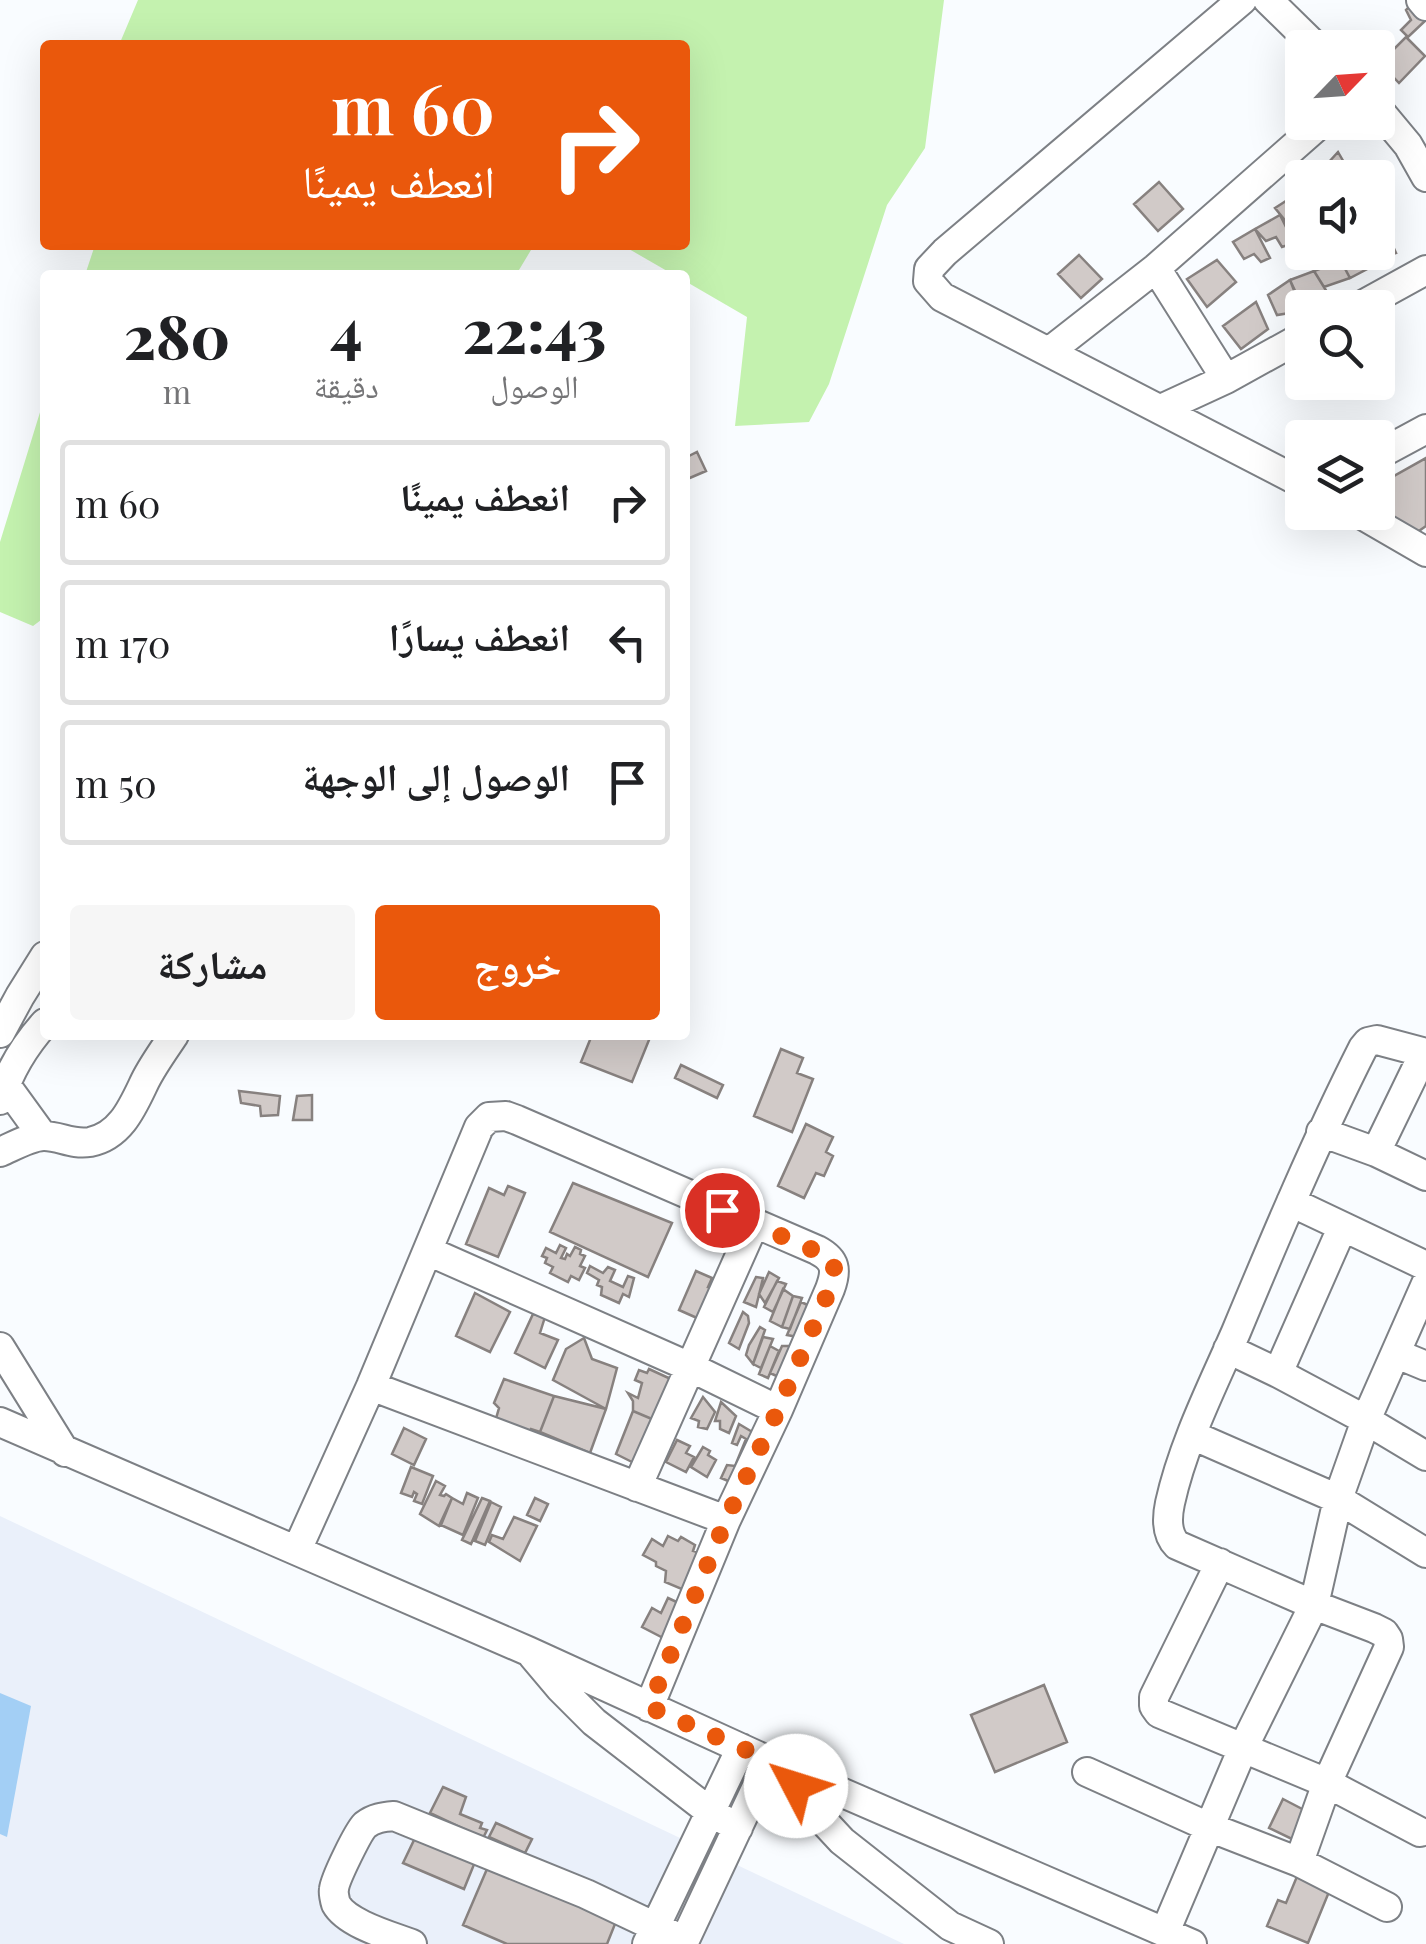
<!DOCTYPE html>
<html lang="ar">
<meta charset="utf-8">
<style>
body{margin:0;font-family:"Playfair Display","Noto Naskh Arabic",serif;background:#f6f6f6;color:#202124;direction:rtl;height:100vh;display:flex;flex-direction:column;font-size:38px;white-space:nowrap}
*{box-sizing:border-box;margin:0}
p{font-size:32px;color:#757577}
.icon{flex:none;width:55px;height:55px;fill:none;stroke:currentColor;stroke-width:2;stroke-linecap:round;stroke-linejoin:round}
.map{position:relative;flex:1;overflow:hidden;direction:ltr}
.panel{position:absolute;left:40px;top:270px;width:650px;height:770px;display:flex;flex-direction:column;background:#fff;border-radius:10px;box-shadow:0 10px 40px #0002;direction:rtl}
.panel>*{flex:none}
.top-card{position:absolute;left:40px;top:40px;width:650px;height:210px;border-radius:10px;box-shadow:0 10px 40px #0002;direction:rtl;background:#ea580c;color:#fff;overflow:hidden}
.needle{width:65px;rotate:65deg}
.controls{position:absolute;left:1285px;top:30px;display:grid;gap:20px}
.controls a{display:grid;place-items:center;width:110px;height:110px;border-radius:10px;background:#fff;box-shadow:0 10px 40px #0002;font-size:50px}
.pin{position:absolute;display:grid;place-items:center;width:85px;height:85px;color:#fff;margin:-42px;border:5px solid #fff;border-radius:50%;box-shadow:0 2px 10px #0007}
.me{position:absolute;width:110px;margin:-55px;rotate:310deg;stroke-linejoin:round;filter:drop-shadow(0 0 8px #0008)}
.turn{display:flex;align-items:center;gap:35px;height:210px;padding:0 30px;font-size:45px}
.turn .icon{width:130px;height:130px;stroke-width:2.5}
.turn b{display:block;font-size:70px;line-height:85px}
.eta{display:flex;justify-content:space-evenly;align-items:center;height:170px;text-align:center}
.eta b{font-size:60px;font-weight:800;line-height:70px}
.button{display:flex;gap:20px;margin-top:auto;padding:20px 30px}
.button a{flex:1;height:115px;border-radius:10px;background:#ea580c;color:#fff;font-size:40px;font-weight:800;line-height:115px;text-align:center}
.button a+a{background:#f6f6f6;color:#202124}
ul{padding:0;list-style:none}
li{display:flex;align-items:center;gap:30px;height:125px;margin:0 20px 15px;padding:0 10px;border:5px solid #e0e0e0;border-radius:10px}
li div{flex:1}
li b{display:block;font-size:38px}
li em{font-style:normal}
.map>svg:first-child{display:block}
</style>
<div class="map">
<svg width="1426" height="1944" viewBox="0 0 1426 1944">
<rect width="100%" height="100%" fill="#f9fcff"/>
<path fill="#eaf0fa" d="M0,1516L904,1944H0Z"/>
<path fill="#c4f2af" d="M138,0H944L925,148L887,205L829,384L809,422L735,426L747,317L685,281V275H674L622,245H685V45H119Z
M95,245H534L516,275H85Z
M45,396V617L33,626L0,612V542Z"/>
<path fill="#a3cff5" d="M0,1693L31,1706L7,1837L0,1834Z"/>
<path fill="#d1cac8" stroke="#87817f" stroke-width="2.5" d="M1414,2L1426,9V20L1408,37L1401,30L1411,20L1406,10Z
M1406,37L1425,56L1399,83L1380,63Z
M1338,152L1353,178H1322L1319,173Z
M1159,182L1183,209L1158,231L1134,204Z
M1300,192L1302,198V223L1297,216L1288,224L1275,208Z
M1280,215L1294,243L1282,247L1276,237L1266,241L1255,229Z
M1255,229L1270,258L1261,262L1254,254L1244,259L1233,242Z
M1388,235L1396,253L1371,261L1367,252H1378V240Z
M1353,252H1367L1373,266L1350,278L1341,261Z
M1079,255L1102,279L1081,298L1058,274Z
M1217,260L1236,282L1207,307L1187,279Z
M1341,261L1350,278L1324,287L1314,271Z
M1314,271L1327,292L1307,308H1303L1290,280Z
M1290,280L1302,311L1277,315L1268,295Z
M1256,302L1268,329L1241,349L1223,326Z
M697,452L706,471L685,480V458Z
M1426,458V526L1416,533L1378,512V485Z
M592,1035H651L632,1082L581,1062Z
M781,1049L803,1058L797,1073L813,1079L792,1132L754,1116Z
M681,1065L723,1085L717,1098L675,1078Z
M239,1091L280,1096L278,1115L261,1116L260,1106L241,1103Z
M312,1095V1120H293L297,1096Z
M806,1124L833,1137L826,1152L833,1156L824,1176L816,1173L804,1198L778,1186Z
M573,1183L672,1223L648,1277L550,1232Z
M508,1186L525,1193L498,1257L466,1244L489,1188L504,1195Z
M560,1245L566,1248L561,1258L565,1259L567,1254L570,1256L575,1247L581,1250L580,1254L585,1256L580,1266L585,1268L579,1280L571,1276L568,1282L550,1273L553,1267L545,1263L547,1258L542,1256L546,1248L556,1253Z
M590,1266L603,1273L608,1267L615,1270L610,1281L623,1287L628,1276L634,1278L629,1297L623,1294L619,1303L601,1295L602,1287L597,1285L599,1280L587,1273Z
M696,1271L712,1278L708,1287L717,1289L706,1314L700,1311L697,1318L679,1310Z
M769,1272L779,1278L765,1303L759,1294Z
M756,1277L763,1278L756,1307L744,1302Z
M777,1281L786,1284L773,1312L764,1307Z
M783,1289L793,1296L782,1327L770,1321Z
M475,1293L510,1312L490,1352L456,1336Z
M793,1296L802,1298L790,1329L782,1327Z
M801,1302L810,1306L798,1337L787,1335Z
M743,1312L748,1316L749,1323L739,1349L729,1343Z
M533,1314L545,1317L540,1333L558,1340L545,1368L515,1353Z
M760,1327L765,1330L753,1364L746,1355L749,1345Z
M763,1337L773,1339L761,1368L753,1364Z
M584,1338L592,1359L617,1368L606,1409L553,1380L566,1349Z
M770,1346L779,1351L768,1378L759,1374Z
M782,1346H792L781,1378L770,1373Z
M649,1369L673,1380L659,1422L633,1411V1401L628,1393L638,1398L642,1383L635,1380L639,1370L647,1373Z
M504,1379L554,1396L540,1432L531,1429L528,1435L495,1422L499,1408L494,1403Z
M554,1396L606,1409L590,1453L540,1432Z
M703,1397L715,1412L707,1429L698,1427L699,1421L691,1418Z
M721,1402L736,1416L729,1433L720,1429V1421H715Z
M633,1411L659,1422L648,1428L644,1437L649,1444L636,1464L616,1454Z
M739,1424L759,1436L738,1485L721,1478L727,1465L735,1466L746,1439L741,1436L737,1445L732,1443Z
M404,1428L426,1439L414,1465L392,1454Z
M677,1440L690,1446L686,1453L694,1457L686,1472L666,1462Z
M703,1447L710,1451L708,1455L716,1460L707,1477L691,1467Z
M411,1467L433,1476L422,1504L414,1501L417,1494L414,1492L412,1497L401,1493Z
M436,1481L445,1486L440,1495L444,1496L446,1494L452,1498L439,1526L420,1514Z
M467,1493L478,1498L463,1535L441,1525L452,1498L463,1504Z
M482,1498L490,1501L471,1544L462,1540Z
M535,1498L548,1504L540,1521L527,1515Z
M491,1502L501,1507L485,1545L475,1541Z
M514,1517L537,1526L520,1561L489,1542L492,1535L503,1539Z
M668,1536L678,1541L681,1537L695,1545L693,1551L708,1555L684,1590L665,1582L666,1571L656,1566V1562L643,1555L652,1539L663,1546Z
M668,1598L681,1604L669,1641L642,1627L652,1608L661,1613Z
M1044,1685L1067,1742L995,1772L971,1715Z
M443,1787L466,1797L460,1814L482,1823L480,1828L487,1830L483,1838L430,1813Z
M1283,1799L1306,1811L1292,1839L1269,1828Z
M496,1823L532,1839L525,1853L489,1837Z
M416,1836L475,1862L464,1889L403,1863Z
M490,1862L617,1919L607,1944H507L463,1925Z
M1298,1874L1331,1887L1308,1943L1267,1926L1278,1900L1286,1903Z"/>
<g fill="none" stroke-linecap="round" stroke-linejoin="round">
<g stroke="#7d8085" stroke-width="32">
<path id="minor" d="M1242,0L945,252L929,269L928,281L942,297L1302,483
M1268,0L1317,48
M1421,0L1426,6
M1378,109L1408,145L1426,177
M1156,268L1226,379
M1357,308L1426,270
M1050,351L1156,268L1322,122
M1161,409L1226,379L1302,337
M1378,455L1426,429
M1357,512L1426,552
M0,1033L20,996L45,956
M5,1084L42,1135
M0,1100C9,1072 25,1045 45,1023
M1321,1132L1376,1152L1426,1176
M0,1152C12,1147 31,1136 44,1136C60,1136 72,1145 90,1142C121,1136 133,1106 145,1081C153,1065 164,1050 174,1035
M1376,1152L1424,1053
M1291,1202L1426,1266
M1342,1228L1278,1373L1366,1420L1426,1456
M428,1251L690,1367L778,1410
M0,1347L65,1452
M1228,1349L1278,1373
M1397,1354L1426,1366
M371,1386L726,1520
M0,1422L528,1651L769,1761L1192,1944
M1192,1435L1338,1499L1426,1553
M637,1487L754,1224
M297,1550L371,1386L479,1127L489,1117L506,1116L517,1120L817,1250C836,1260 837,1270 830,1289L778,1410L726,1520L649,1707
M1220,1563L1154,1697V1706L1159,1713L1327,1783L1420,1832
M533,1656L560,1688L594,1722L709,1811L738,1828
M1087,1772L1209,1827L1299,1862L1387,1907
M797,1773L796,1786L802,1798L842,1841L950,1926L989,1944
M1299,1862L1327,1783L1389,1647L1388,1639L1384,1633L1374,1628L1314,1605L1177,1545C1166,1534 1167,1517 1170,1503C1183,1444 1212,1387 1236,1332C1276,1236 1316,1141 1363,1048L1368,1042L1377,1040L1426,1053
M1165,1932L1243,1748L1314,1605L1338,1499L1366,1420L1426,1284
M412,1944C391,1936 347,1924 336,1904C335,1901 333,1892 334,1889C335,1879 358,1832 365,1825C374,1818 383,1817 394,1816L586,1894L685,1941
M647,1944L741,1748
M683,1944L769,1761"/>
</g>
<use href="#minor" stroke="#fff" stroke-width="28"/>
</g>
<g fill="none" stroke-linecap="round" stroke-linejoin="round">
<path stroke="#ea580c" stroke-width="18" stroke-dasharray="0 32.4" d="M722,1210L827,1256L834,1262V1279L778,1410L726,1520L649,1707L796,1772V1786"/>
</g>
</svg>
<div class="controls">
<a><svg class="needle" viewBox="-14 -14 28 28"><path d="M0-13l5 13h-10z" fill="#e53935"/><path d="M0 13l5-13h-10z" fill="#757577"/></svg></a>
<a><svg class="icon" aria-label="sound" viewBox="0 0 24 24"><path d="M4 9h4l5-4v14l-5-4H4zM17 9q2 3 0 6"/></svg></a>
<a><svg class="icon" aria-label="search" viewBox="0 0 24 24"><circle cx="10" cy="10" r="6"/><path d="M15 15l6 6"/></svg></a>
<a><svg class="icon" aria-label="layers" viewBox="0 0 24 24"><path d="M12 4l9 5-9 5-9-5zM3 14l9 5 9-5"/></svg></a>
</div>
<div class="pin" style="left:722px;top:1210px;background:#d93025"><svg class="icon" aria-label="arrive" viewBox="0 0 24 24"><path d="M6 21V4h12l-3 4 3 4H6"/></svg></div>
<svg class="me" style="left:796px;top:1786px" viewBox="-20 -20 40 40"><circle r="19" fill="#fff"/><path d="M0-13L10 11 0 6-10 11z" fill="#ea580c"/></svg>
<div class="top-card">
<div class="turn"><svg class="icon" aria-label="right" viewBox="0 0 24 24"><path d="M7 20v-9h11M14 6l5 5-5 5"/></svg><div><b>60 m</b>انعطف يمينًا</div></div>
</div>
<section class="panel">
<div class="eta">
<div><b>22:43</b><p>الوصول</p></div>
<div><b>4</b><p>دقيقة</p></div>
<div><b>280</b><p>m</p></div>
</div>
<ul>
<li><svg class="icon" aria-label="right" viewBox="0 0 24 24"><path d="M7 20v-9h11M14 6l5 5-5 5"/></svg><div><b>انعطف يمينًا</b></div><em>60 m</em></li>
<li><svg class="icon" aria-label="left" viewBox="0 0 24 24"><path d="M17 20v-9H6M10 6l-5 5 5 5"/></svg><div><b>انعطف يسارًا</b></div><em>170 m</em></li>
<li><svg class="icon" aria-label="arrive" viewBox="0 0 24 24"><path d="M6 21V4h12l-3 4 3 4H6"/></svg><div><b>الوصول إلى الوجهة</b></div><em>50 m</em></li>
</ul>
<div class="button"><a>خروج</a><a>مشاركة</a></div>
</section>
</div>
